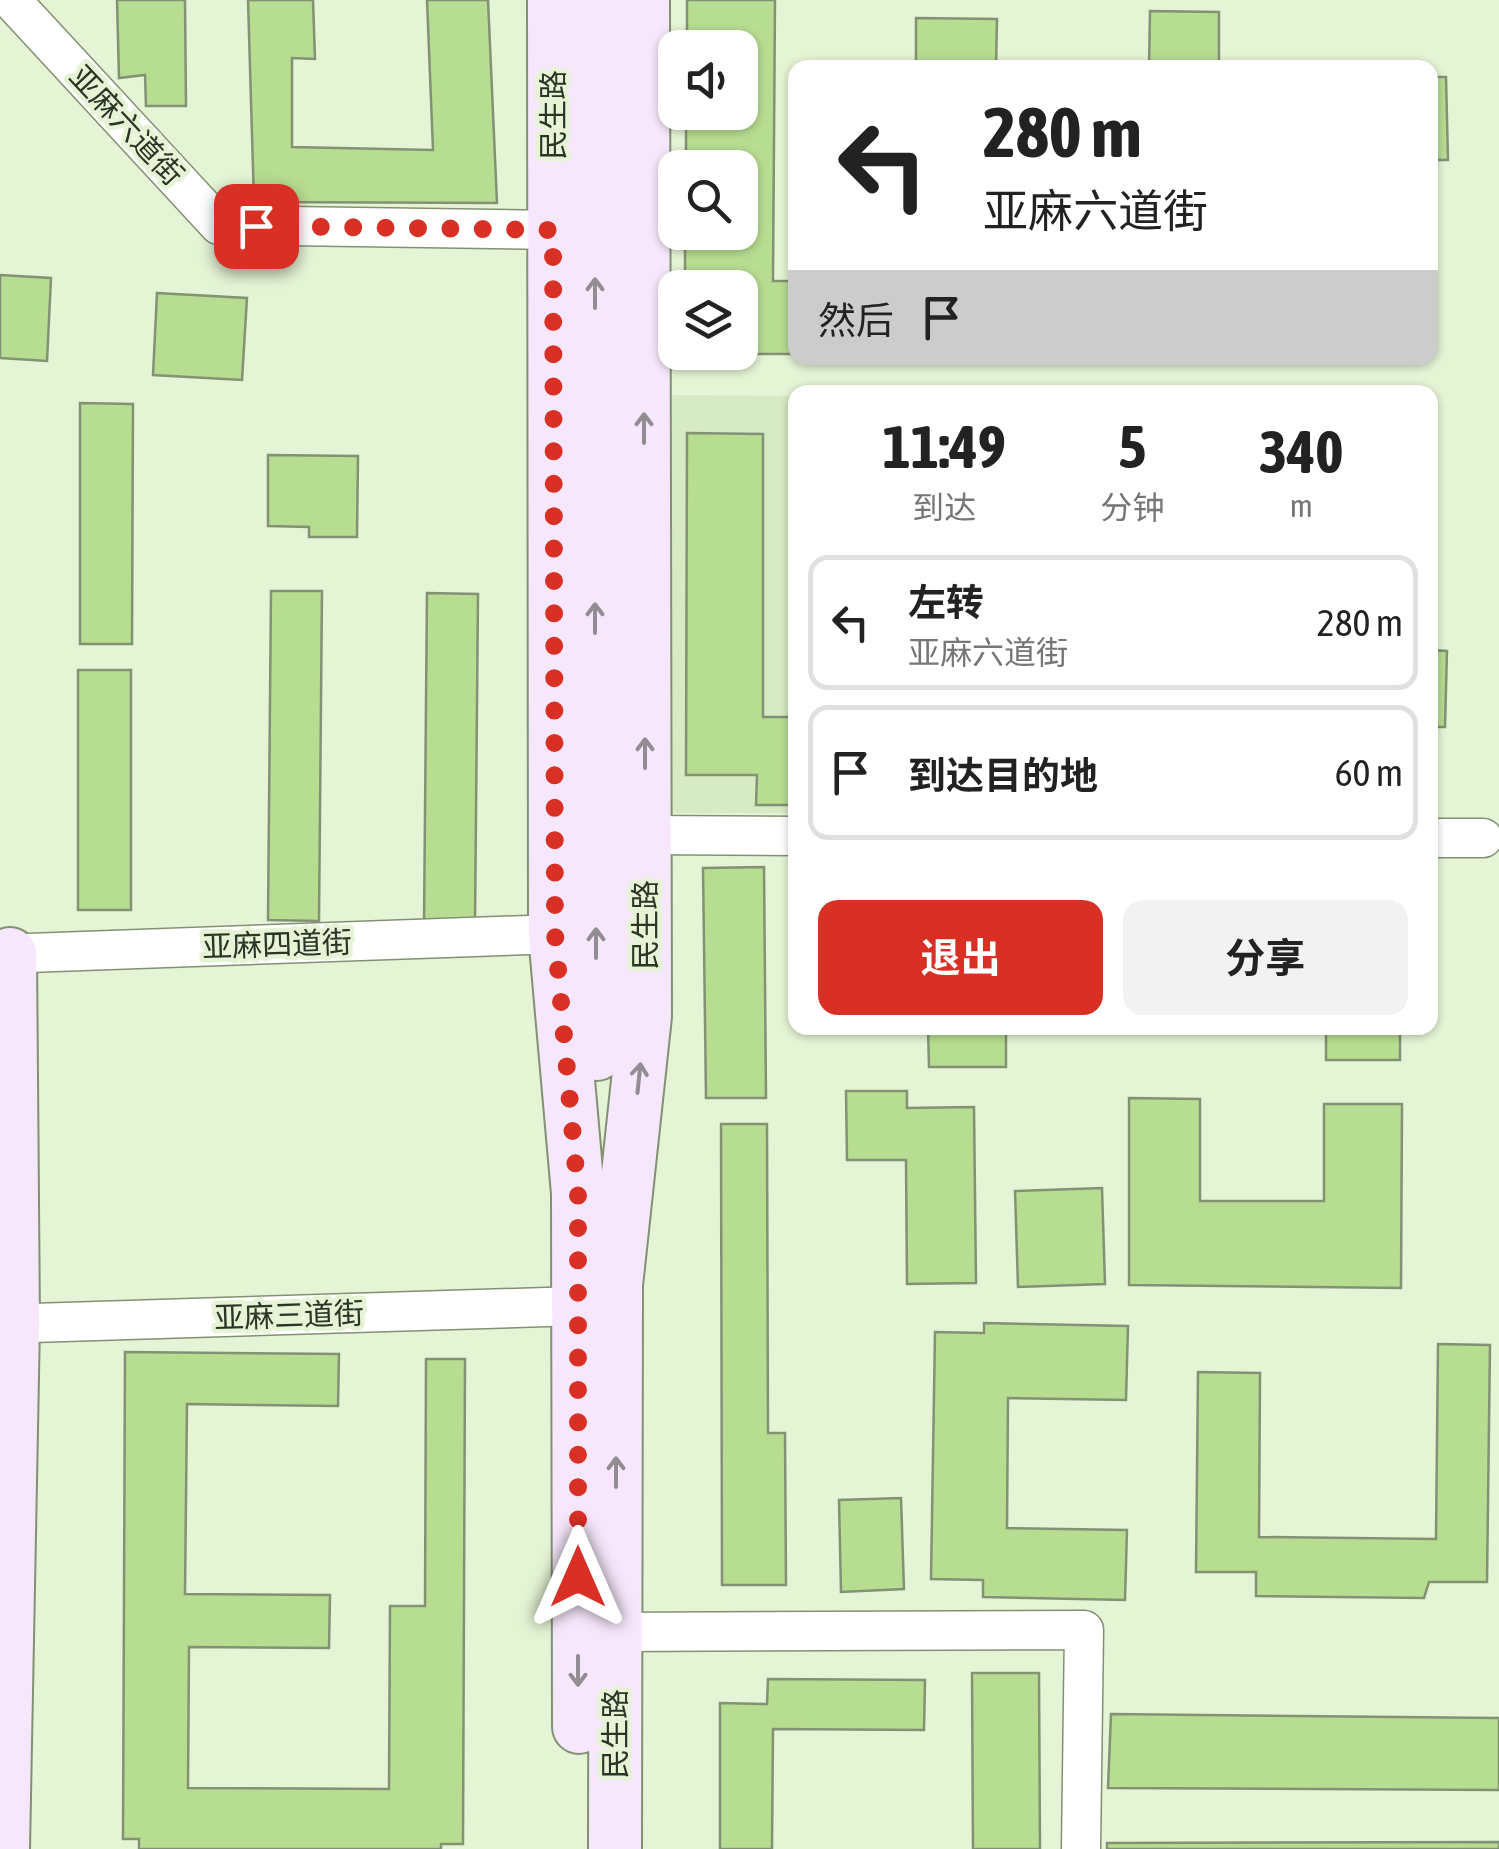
<!DOCTYPE html>
<html lang="zh">
<meta charset="utf-8">
<style>
body{margin:0;font-family:"Asap Condensed","Noto Sans SC",sans-serif;background:#f2f2f2;color:#222;height:100vh;display:flex;flex-direction:column;font-size:38px;white-space:nowrap}
*{box-sizing:border-box;margin:0}
p{font-size:32px;color:#767676}
.icon{flex:none;width:55px;height:55px;fill:none;stroke:currentColor;stroke-width:2;stroke-linecap:round;stroke-linejoin:round}
.map{position:relative;flex:1;overflow:hidden}
.sheet{position:absolute;left:788px;top:385px;width:650px;height:650px;display:flex;flex-direction:column;background:#fff;border-radius:20px;box-shadow:0 2px 8px #0004}
.sheet>*{flex:none}
.hud{position:absolute;left:788px;top:60px;width:650px;height:305px;border-radius:20px;box-shadow:0 2px 8px #0004;background:#fff;color:#222;overflow:hidden}
.fabs{position:absolute;left:658px;top:30px;display:grid;gap:20px}
.fabs a{display:grid;place-items:center;width:100px;height:100px;border-radius:20px;background:#fff;box-shadow:0 2px 8px #0004;font-size:50px}
.pin{position:absolute;display:grid;place-items:center;width:85px;height:85px;color:#fff;margin:-42px;border-radius:20px;box-shadow:0 5px 15px #0006}
.me{position:absolute;width:110px;margin:-55px;rotate:0deg;stroke-linejoin:round;filter:drop-shadow(0 0 8px #0008)}
.turn{display:flex;align-items:center;gap:35px;height:210px;padding:0 30px;font-size:45px}
.turn .icon{width:130px;height:130px;stroke-width:2.5}
.turn b{display:block;font-size:70px;line-height:85px}
.then{display:flex;align-items:center;height:95px;padding:0 30px;background:#0003;gap:20px;font-size:38px}
.eta{display:flex;justify-content:space-evenly;align-items:center;height:170px;text-align:center}
.eta b{font-size:60px;font-weight:700;line-height:70px}
.button{display:flex;gap:20px;margin-top:auto;padding:20px 30px}
.button a{flex:1;height:115px;border-radius:20px;background:#d93025;color:#fff;font-size:40px;font-weight:700;line-height:115px;text-align:center}
.button a+a{background:#f2f2f2;color:#222}
ul{padding:0;list-style:none}
li{display:flex;align-items:center;gap:30px;height:135px;margin:0 20px 15px;padding:0 10px;border:5px solid #e0e0e0;border-radius:20px}
li div{flex:1}
li b{display:block;font-size:38px}
li em{font-style:normal}
.map>svg:first-child{display:block}
</style>
<div class="map">
<svg width="1499" height="1849" viewBox="0 0 1499 1849">
<rect width="100%" height="100%" fill="#e4f4d4"/>
<path fill="#d6eac3" d="M670,395L795,396V813H668Z"/>
<path fill="#b7dd91" stroke="#839275" stroke-width="2.5" d="M117,0H185L186,106H146L145,75L119,78Z
M248,0H313L315,59L292,58V147L433,150L427,0H488L497,203L254,202Z
M687,0H775L773,281H795V354H715L740,352V288H685V232H740V168H686V112H740V48H687Z
M1150,11L1219,12V68H1149Z
M916,18L997,19L996,68H916Z
M1430,77H1446L1448,160H1430Z
M0,275L51,278L47,361L0,358Z
M157,293L247,298L242,380L153,375Z
M80,403L133,404L132,644H80Z
M687,433L763,434V717H795V805H756L757,775H686Z
M268,455L358,456L357,537H309V527L268,526Z
M271,591H322L319,921L268,920Z
M427,593L478,594L475,924L424,923Z
M1430,650L1447,651L1445,727H1430Z
M78,670H131V910H78Z
M764,867L766,1098H706L703,868Z
M928,1028H1006V1067H929Z
M1326,1028H1400V1060H1326Z
M846,1091H907V1108L974,1107L976,1283L907,1284L906,1160H847Z
M1129,1098L1200,1099V1201H1324V1104H1402L1401,1288L1129,1285Z
M721,1124H767L768,1433H785L786,1585H722Z
M1102,1188L1105,1284L1018,1287L1015,1191Z
M984,1323L1128,1326L1126,1400L1008,1398L1007,1528L1127,1530L1125,1600L983,1597V1580L931,1579L935,1332L984,1333Z
M1438,1344L1490,1345L1487,1582H1429L1424,1598L1256,1596V1572H1196L1198,1372L1260,1373L1259,1537L1436,1539Z
M125,1352L339,1354L338,1406L187,1404L185,1594L330,1595L329,1648L189,1647L188,1788L389,1789L390,1606H425L426,1359H465L463,1844H441V1849H139V1839H123Z
M901,1498L904,1589L841,1592L839,1500Z
M972,1673H1039L1040,1849H973Z
M768,1679L925,1680L924,1730L773,1729L772,1849H720V1703L767,1704Z
M1111,1714L1499,1718V1790L1108,1788Z
M1499,1842V1849H1107V1843Z"/>
<g fill="none" stroke-linecap="round" stroke-linejoin="round">
<g stroke="#829174" stroke-width="41">
<path id="street" d="M11,0L219,225L553,230
M645,835L795,836
M1430,838H1483
M0,954L555,934
M0,1324L578,1306
M615,1632L1084,1630L1081,1849"/>
</g>
<g stroke="#829174" stroke-width="56">
<path id="secondary" d="M554,0L555,934L578,1193L579,1727
M594,0L597,1054
M3,1849L13,1324L10,954
M615,1849L616,1285L645,1016L643,0"/>
</g>
<use href="#street" stroke="#fff" stroke-width="38"/>
<use href="#secondary" stroke="#f7e7fc" stroke-width="52"/>
</g>
<defs><path id="oneway-shaft" d="M-6 0H5M1.5-3L5.5 0L1.5 3" fill="none" stroke-width="1.6" stroke-linecap="round" stroke-linejoin="round" transform="scale(2.5)"/></defs>
<g stroke="#928d92">
<use href="#oneway-shaft" transform="translate(595 293) rotate(-90)"/>
<use href="#oneway-shaft" transform="translate(644 428) rotate(-90)"/>
<use href="#oneway-shaft" transform="translate(595 618) rotate(-90)"/>
<use href="#oneway-shaft" transform="translate(645 753) rotate(-90)"/>
<use href="#oneway-shaft" transform="translate(596 943) rotate(-90)"/>
<use href="#oneway-shaft" transform="translate(639 1078) rotate(-84)"/>
<use href="#oneway-shaft" transform="translate(616 1472) rotate(-90)"/>
<use href="#oneway-shaft" transform="translate(578 1671) rotate(90)"/>
</g>
<g fill="none" stroke-linecap="round" stroke-linejoin="round">
<path stroke="#d93025" stroke-width="18" stroke-dasharray="0 32.4" d="M256,226L553,230L555,934L578,1193V1577"/>
</g>
<g text-anchor="middle" dominant-baseline="central" stroke-width="9" stroke-linejoin="round" paint-order="stroke">
<g font-size="30" fill="#2d3327" stroke="#e4f4d4">
<text transform="translate(553 115) rotate(-90)">民生路</text>
<text transform="translate(127 125) rotate(47)">亚麻六道街</text>
<text transform="translate(645 925) rotate(-90)">民生路</text>
<text transform="translate(277 944) rotate(-2)">亚麻四道街</text>
<text transform="translate(289 1315) rotate(-2)">亚麻三道街</text>
<text transform="translate(615 1734) rotate(-90)">民生路</text>
</g>
</g>
</svg>
<div class="fabs">
<a><svg class="icon" aria-label="sound" viewBox="0 0 24 24"><path d="M4 9h4l5-4v14l-5-4H4zM17 9q2 3 0 6"/></svg></a>
<a><svg class="icon" aria-label="search" viewBox="0 0 24 24"><circle cx="10" cy="10" r="6"/><path d="M15 15l6 6"/></svg></a>
<a><svg class="icon" aria-label="layers" viewBox="0 0 24 24"><path d="M12 4l9 5-9 5-9-5zM3 14l9 5 9-5"/></svg></a>
</div>
<div class="pin" style="left:256px;top:226px;background:#d93025"><svg class="icon" aria-label="arrive" viewBox="0 0 24 24"><path d="M6 21V4h12l-3 4 3 4H6"/></svg></div>
<svg class="me" style="left:578px;top:1577px" viewBox="-20 -20 40 40"><path d="M0-17L14 15 0 8-14 15z" fill="#d93025" stroke="#fff" stroke-width="4"/></svg>
<div class="hud">
<div class="turn"><svg class="icon" aria-label="left" viewBox="0 0 24 24"><path d="M17 20v-9H6M10 6l-5 5 5 5"/></svg><div><b>280 m</b>亚麻六道街</div></div>
<div class="then">然后<svg class="icon" aria-label="arrive" viewBox="0 0 24 24"><path d="M6 21V4h12l-3 4 3 4H6"/></svg></div>
</div>
<section class="sheet">
<div class="eta">
<div><b>11:49</b><p>到达</p></div>
<div><b>5</b><p>分钟</p></div>
<div><b>340</b><p>m</p></div>
</div>
<ul>
<li><svg class="icon" aria-label="left" viewBox="0 0 24 24"><path d="M17 20v-9H6M10 6l-5 5 5 5"/></svg><div><b>左转</b><p>亚麻六道街</p></div><em>280 m</em></li>
<li><svg class="icon" aria-label="arrive" viewBox="0 0 24 24"><path d="M6 21V4h12l-3 4 3 4H6"/></svg><div><b>到达目的地</b></div><em>60 m</em></li>
</ul>
<div class="button"><a>退出</a><a>分享</a></div>
</section>
</div>
